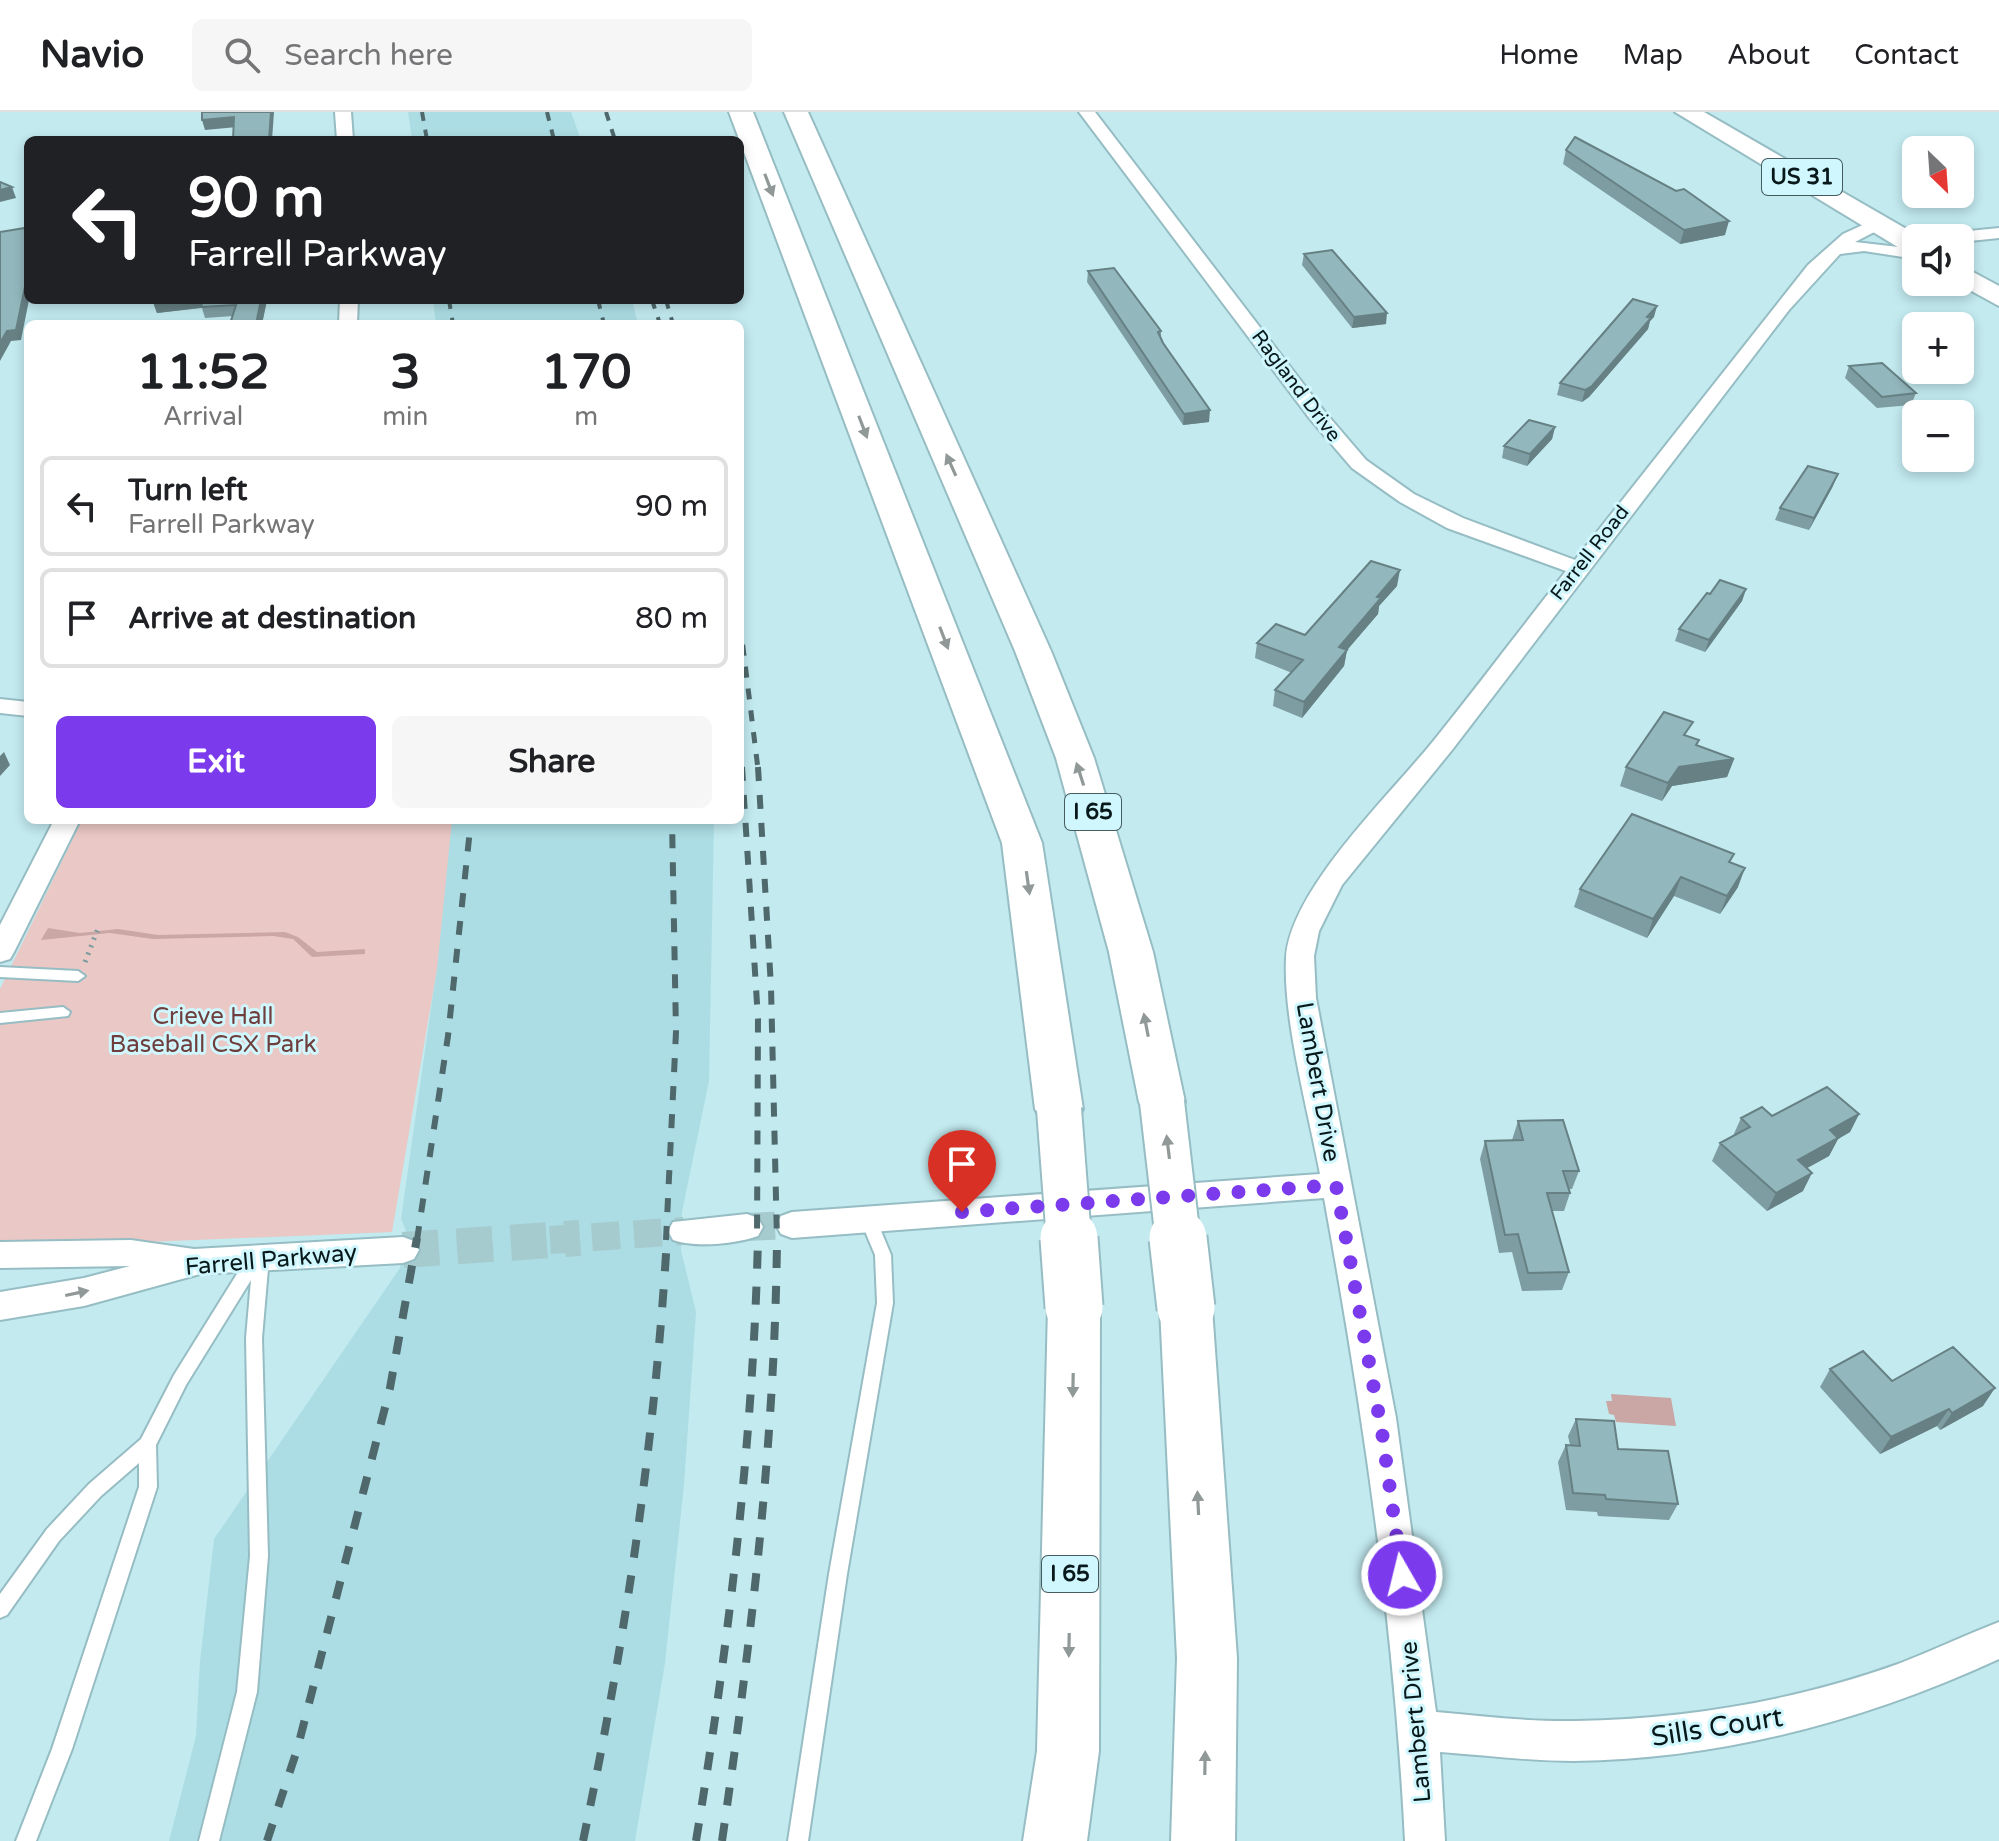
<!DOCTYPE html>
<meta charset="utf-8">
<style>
body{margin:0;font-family:"Varela Round",sans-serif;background:#f6f6f6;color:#202124;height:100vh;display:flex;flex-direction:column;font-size:30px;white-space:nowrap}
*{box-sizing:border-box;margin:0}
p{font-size:26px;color:#757577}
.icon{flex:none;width:44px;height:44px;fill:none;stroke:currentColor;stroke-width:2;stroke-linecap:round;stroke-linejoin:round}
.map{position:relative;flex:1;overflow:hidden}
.drawer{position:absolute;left:24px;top:208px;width:720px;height:504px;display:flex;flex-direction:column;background:#fff;border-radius:12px;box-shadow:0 4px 12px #0003}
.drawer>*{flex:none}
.top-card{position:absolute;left:24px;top:24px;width:720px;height:168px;border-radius:12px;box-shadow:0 4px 12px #0003;background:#202124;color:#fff;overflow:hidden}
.needle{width:52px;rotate:155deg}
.buttons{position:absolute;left:1902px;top:24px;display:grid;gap:16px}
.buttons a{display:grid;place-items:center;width:72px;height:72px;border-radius:12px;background:#fff;box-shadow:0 4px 12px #0003;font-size:40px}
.pin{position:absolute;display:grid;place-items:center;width:68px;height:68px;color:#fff;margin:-82px -34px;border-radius:50% 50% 50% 0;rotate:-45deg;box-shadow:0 0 8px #0007}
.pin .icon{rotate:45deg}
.me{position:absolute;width:88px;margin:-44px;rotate:352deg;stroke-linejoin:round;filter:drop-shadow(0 0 6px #0008)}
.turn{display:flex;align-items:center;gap:28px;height:168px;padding:0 32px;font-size:36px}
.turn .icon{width:104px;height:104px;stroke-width:2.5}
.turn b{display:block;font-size:56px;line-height:68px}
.eta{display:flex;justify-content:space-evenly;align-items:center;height:136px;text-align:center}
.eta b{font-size:48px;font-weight:800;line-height:56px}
.cta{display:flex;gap:16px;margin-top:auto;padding:16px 32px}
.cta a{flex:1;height:92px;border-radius:12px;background:#7c3aed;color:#fff;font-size:32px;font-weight:800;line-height:92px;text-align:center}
.cta a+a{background:#f6f6f6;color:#202124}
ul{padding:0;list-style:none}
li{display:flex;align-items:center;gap:24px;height:100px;margin:0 16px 12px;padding:0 16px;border:4px solid #e0e0e0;border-radius:12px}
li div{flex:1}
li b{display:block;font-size:30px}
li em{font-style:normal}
header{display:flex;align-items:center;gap:48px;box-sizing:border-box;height:112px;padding:0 40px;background:#fff;border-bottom:2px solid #e0e0e0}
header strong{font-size:38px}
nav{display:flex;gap:44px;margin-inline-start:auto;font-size:28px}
.search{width:560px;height:72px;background:#f6f6f6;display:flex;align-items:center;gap:20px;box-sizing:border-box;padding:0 28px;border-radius:12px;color:#757577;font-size:30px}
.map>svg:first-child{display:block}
</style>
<header>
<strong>Navio</strong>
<div class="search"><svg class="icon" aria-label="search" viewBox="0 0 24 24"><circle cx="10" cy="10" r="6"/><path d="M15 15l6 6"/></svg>Search here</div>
<nav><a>Home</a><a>Map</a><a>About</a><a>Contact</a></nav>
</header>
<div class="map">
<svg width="1999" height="1729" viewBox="0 0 1999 1729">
<rect width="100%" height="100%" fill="#c2eaef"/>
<path fill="#acdde4" d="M408,0H571L581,28H412Z
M433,188H632L638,212H436Z
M451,708H714L709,969L682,1100L681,1138L696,1200L684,1373L665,1551L635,1729H169L196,1624L200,1549L214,1427L400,1156L406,1119L401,1107L437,854Z"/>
<path fill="#eac8c5" d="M82,708H452L437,857L392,1120L0,1136V877Z"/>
<path fill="#caa7a5" d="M48,816L80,821L118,817L158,823L285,820L298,825L317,840L365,837V842L312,845L293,827L273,824L153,827L110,821L41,828Z
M1611,1282L1671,1286L1676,1314L1616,1310L1614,1303L1609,1302L1606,1289H1612Z"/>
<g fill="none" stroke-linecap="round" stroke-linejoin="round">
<path stroke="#a6cbcf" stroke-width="28" stroke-dasharray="28 14" stroke-linecap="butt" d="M747,1115L792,1113
M550,1128L684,1119"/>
<path stroke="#a6cbcf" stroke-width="36" stroke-dasharray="36 18" stroke-linecap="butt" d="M403,1138L580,1126"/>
<g stroke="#96bdc3" stroke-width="4">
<path id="service" d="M0,855L78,859L85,864L78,869L0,865Z
M63,895L70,900L68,904L0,911V901Z
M868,1101L874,1102L891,1143L893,1191L847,1462L808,1729H788L829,1462L877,1191L875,1143L860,1107L862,1102Z
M261,1138L267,1140L269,1145L262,1226L268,1444L257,1580L219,1729H199L237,1580L250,1444L246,1226L251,1168L186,1273L156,1333L157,1375L72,1637L36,1729H16L52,1637L139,1375V1351L101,1384L59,1429L7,1503L0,1506V1482L47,1417L89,1372L141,1327L174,1263L250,1141Z"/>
</g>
<g stroke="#96bdc3" stroke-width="4">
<path id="minor" d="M335,0H351L353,28H337Z
M1079,0H1095L1324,299L1366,348L1414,382L1463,406L1575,448L1808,153L1843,122L1878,106L1886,111L1884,115L1855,130L1916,137V147L1864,139L1840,142L1789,198L1452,638L1342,773L1319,819L1314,844L1316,886L1396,1306L1436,1600C1483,1604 1529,1610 1576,1609C1685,1607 1795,1589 1898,1552C1932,1539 1965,1523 1999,1510V1547C1864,1609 1723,1647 1574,1649C1529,1649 1484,1643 1440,1640L1445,1729H1405C1394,1512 1363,1300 1324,1086L792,1126L781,1122L776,1113L781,1104L792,1100L1320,1062C1308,998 1283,908 1286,846C1290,777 1392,681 1435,627C1479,572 1522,515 1566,459L1447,416L1400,390L1352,356L1310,307Z
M1999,116V126L1960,130V126H1940L1949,121Z
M340,188H358L357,212H339Z
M0,587L28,590V604L0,601Z
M54,708H80L14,840L10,847L0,850V813Z
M747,1102L758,1106L763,1115L758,1124C735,1132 696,1136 673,1128L668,1119L673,1110Z
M403,1125L414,1129L419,1138L414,1147L403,1151L200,1162L84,1194L0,1208V1180L84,1166L130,1154L0,1156V1130L131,1128L194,1137Z"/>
</g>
<g stroke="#96bdc3" stroke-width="4">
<path id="primary" d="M1675,0H1704L1922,126H1916V142L1906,140Z
M1960,153L1999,174V194L1955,170H1960Z"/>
</g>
<g stroke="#96bdc3" stroke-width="4">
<path id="motorway" d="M729,0H753L1042,731L1083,997L1076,1010L1059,1015L1042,1010L1035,997L1002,731Z
M784,0H808L1051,539L1094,646L1153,840L1185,990L1179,1003L1162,1008L1145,1003L1139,990L1109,840L1056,646L1015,539Z
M1074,1173L1092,1180L1100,1195L1099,1639L1087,1729H1023L1037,1639L1048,1195L1056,1180Z
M1186,1174L1204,1181L1212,1196L1237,1546L1235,1729H1171L1177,1546L1160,1196L1168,1181Z"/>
</g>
<path stroke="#7c9b9f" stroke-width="5" stroke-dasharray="2 6" stroke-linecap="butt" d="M85,850L99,814"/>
<use href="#service" fill="#fff" fill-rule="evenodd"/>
<use href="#minor" fill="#fff" fill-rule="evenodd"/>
<use href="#primary" fill="#fff" fill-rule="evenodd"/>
<use href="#motorway" fill="#fff" fill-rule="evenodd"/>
<path stroke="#4f686b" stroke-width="4" stroke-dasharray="9 9" stroke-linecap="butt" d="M422,0L427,28
M547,0L554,28
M606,0L615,28
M449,188L453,212
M598,188L604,212
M652,188L660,212
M666,188L673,212"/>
<path stroke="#4f686b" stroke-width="5" stroke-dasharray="11 11" stroke-linecap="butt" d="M740,511L758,657
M740,633L742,657"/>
<path stroke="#4f686b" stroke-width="6" stroke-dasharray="14 14" stroke-linecap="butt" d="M742,655L758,907L757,1128
M758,655L771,875L777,1128
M417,1128L448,924L471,708
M666,1128L676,920L672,708"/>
<path stroke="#4f686b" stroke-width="8" stroke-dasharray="18 18" stroke-linecap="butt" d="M267,1729L297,1638L390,1276L417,1126
M583,1729C625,1530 655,1329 667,1126
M696,1729C729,1529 753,1329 758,1126
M722,1729C751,1529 775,1329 777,1126"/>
<g stroke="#96bdc3" stroke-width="48" stroke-linecap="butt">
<path id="motorway-bridge-far1" d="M1162,990L1178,1128
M1059,997L1069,1128"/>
</g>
<g stroke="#96bdc3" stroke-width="61" stroke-linecap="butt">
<path id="motorway-bridge" d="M1069,1126L1074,1195
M1178,1126L1186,1196"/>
</g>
<use href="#motorway-bridge-far1" stroke="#fff" stroke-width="44"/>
<use href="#motorway-bridge" stroke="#fff" stroke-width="57"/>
</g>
<path fill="#7e9da2" d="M1566,38L1725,123L1680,132L1563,52Z
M1304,142L1386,212L1352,216L1302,153Z
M1088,159L1161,219V226L1209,310L1183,313L1087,170Z
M153,188H267L262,212H230L233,204L205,206L202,196L157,201L153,190Z
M1654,205L1650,209L1648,217L1589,285L1582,290L1557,283L1560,271Z
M1849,254L1916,281L1911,293L1877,296L1845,266Z
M1555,315L1552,327L1527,354L1502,346L1504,334Z
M1833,374L1809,418L1775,408L1780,396Z
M1397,474L1379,494L1378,502L1347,538L1344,554L1302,606L1273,594L1275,578L1292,561L1255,546L1257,531L1305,523Z
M1746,477L1742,489L1705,540L1675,529L1679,517L1710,482Z
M1688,624L1697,634L1734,647L1727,665L1672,674L1662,689L1620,674L1626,655Z
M1734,742L1730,751L1738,775L1720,802L1674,784L1647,826L1574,795L1580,777Z
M1859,1002L1850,1020L1838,1027L1829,1044L1807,1056L1803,1079L1767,1099L1712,1049L1720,1031L1733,1024L1741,1006Z
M1518,1009L1579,1059L1572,1077H1569L1570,1081L1564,1099H1552L1569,1160L1562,1178L1522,1179L1512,1140L1499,1141L1480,1047L1485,1029L1512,1028Z
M1830,1257L1892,1269L1983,1294L1940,1318L1937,1314L1880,1342L1820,1275Z
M1576,1307L1618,1337L1678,1392L1669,1408L1598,1404L1597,1400L1566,1398L1558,1350L1566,1333H1570L1568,1324Z"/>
<path fill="#668084" d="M271,0H274L272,28H269Z
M234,5L237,15L205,18L202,8Z
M12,75L16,86L0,90V78Z
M1729,109L1725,123L1680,132L1684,118Z
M28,160L29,188L21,228L11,229L0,249V231Z
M175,188H205L207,195L157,201L153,190Z
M261,188H267L262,212H256Z
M1657,194L1654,205L1650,209L1648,217L1589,285L1582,290L1585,278Z
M1387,201L1386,212L1352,216L1354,205Z
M1210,298L1209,310L1183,313L1184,302Z
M1555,315L1552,327L1527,354L1530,342Z
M1838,362L1833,374L1809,418L1814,406Z
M1400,458L1397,474L1379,494L1378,502L1336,551L1339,535L1377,485Z
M1746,477L1742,489L1705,540L1709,528Z
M1347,538L1344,554L1302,606L1304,590Z
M4,640L10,653L0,664V644Z
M1734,647L1727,665L1672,674L1662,689L1668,671L1679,655Z
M1745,756L1738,775L1720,802L1727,784Z
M1681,765L1674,784L1647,826L1653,807Z
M1859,1002L1850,1020L1838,1027L1829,1044L1789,1066L1798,1048L1830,1018Z
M1812,1061L1803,1079L1767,1099L1776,1081Z
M1995,1276L1983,1294L1940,1318L1952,1301Z
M1949,1297L1937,1314L1880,1342L1891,1325Z"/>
<path fill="#92b7bc" stroke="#668084" stroke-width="2" d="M202,0H271L269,28H233L234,5L202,8Z
M1575,25L1676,79L1684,77L1729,109L1684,118L1566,38Z
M0,70L12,75L0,78Z
M25,116L28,134V160L16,218L7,219L0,231V120Z
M1332,138L1387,201L1354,205L1304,142Z
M1114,156L1161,219L1158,220L1163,231L1210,298L1184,302L1088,159Z
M1633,187L1657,194L1647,205L1651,206L1592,274L1585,278L1560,271Z
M153,188H175L153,190Z
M203,188H261L256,212H230L236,193L201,195Z
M1882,251L1916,281L1882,285L1849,254Z
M1529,308L1555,315L1530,342L1504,334Z
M1808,354L1838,362L1814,406L1780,396Z
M1371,449L1400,458L1377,485L1381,486L1339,535L1347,538L1304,590L1275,578L1303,548L1257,531L1276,512L1305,523Z
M1720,468L1746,477L1709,528L1679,517L1707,481L1710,482Z
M1664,600L1693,610L1684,623L1699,628L1696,633L1734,647L1679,655L1668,671L1626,655Z
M1632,702L1734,742L1729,750L1745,756L1727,784L1681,765L1653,807L1580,777Z
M1827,975L1859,1002L1830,1018L1838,1026L1798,1048L1812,1061L1776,1081L1720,1031L1750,1015L1741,1006L1762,995L1772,1004Z
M1563,1008L1579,1059H1563L1570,1081H1547L1569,1160L1528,1161L1518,1122L1505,1123L1485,1029L1523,1028L1518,1009Z
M1953,1235L1995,1276L1952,1301L1949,1297L1891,1325L1830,1257L1863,1239L1892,1269Z
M1576,1307L1614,1309L1618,1337L1668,1339L1678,1392L1606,1387L1605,1383L1573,1381L1566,1333L1580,1334Z"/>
<defs><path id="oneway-solid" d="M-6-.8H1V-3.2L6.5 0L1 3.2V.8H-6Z" transform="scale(2)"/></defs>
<g fill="#909898">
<use href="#oneway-solid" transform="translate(769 73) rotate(69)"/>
<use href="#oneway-solid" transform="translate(863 315) rotate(69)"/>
<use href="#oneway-solid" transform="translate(951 353) rotate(-114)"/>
<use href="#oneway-solid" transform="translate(944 526) rotate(69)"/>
<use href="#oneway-solid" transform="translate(1080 662) rotate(-108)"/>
<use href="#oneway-solid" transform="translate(1028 771) rotate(82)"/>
<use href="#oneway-solid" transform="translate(1146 913) rotate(-101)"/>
<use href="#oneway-solid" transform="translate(1168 1035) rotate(-97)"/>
<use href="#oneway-solid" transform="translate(77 1181) rotate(-12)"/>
<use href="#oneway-solid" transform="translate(1073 1273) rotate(91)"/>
<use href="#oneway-solid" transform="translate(1198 1391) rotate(-93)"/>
<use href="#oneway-solid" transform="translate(1069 1533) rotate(91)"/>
<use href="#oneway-solid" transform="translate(1205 1651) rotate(-89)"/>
</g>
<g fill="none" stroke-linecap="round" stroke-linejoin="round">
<path stroke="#7c3aed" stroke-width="14" stroke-dasharray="0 25.2" d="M962,1100L1336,1073L1382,1320L1402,1463"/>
</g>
<g text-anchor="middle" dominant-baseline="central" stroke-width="6" stroke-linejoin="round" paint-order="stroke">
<g font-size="20" fill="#09191b" stroke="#cff7fd">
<text transform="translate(1296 274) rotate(53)">Ragland Drive</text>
<text transform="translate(1590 441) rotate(-52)">Farrell Road</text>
</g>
<g fill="#cff7fd" stroke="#445c5f" stroke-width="2">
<rect x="1762" y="47" width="80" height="36" rx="6"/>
<rect x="1065" y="682" width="56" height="36" rx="6"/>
<rect x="1042" y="1444" width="56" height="36" rx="6"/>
</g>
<g font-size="22" font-weight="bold" fill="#09191b">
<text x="1802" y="65">US 31</text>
<text x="1093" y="700">I 65</text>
<text x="1070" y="1462">I 65</text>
</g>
<g font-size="24" fill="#6f3d3b" stroke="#cff7fd">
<text x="213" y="904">Crieve Hall<tspan x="213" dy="28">Baseball CSX Park</tspan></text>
</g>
<g font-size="24" fill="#09191b" stroke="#cff7fd">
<text transform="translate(1318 970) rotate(80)">Lambert Drive</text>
<text transform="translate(271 1148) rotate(-5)">Farrell Parkway</text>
<text transform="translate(1416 1610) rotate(-95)">Lambert Drive</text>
</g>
<g font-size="28" fill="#09191b" stroke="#cff7fd">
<text transform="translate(1717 1615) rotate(-9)">Sills Court</text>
</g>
</g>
</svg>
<div class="buttons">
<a><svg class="needle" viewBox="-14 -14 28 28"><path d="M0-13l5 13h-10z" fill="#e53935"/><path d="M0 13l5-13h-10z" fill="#757577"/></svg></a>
<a><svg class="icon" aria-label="sound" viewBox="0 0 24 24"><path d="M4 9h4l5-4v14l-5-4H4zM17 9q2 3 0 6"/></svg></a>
<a>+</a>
<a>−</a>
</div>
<div class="pin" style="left:962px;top:1100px;background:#d93025"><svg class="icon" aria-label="arrive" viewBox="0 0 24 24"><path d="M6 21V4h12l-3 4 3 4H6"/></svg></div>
<svg class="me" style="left:1402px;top:1463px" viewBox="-20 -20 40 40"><circle r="17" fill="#7c3aed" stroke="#fff" stroke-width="3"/><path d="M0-11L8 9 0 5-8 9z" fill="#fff"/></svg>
<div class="top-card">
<div class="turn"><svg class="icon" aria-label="left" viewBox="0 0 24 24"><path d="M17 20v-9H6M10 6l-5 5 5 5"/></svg><div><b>90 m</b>Farrell Parkway</div></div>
</div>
<section class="drawer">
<div class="eta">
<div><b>11:52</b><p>Arrival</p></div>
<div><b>3</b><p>min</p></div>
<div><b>170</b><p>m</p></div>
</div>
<ul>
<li><svg class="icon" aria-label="left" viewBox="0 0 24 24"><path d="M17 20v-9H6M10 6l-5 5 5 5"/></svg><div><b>Turn left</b><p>Farrell Parkway</p></div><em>90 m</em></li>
<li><svg class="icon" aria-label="arrive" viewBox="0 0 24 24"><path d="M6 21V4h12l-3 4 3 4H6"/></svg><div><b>Arrive at destination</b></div><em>80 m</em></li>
</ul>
<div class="cta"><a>Exit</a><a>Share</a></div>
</section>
</div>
